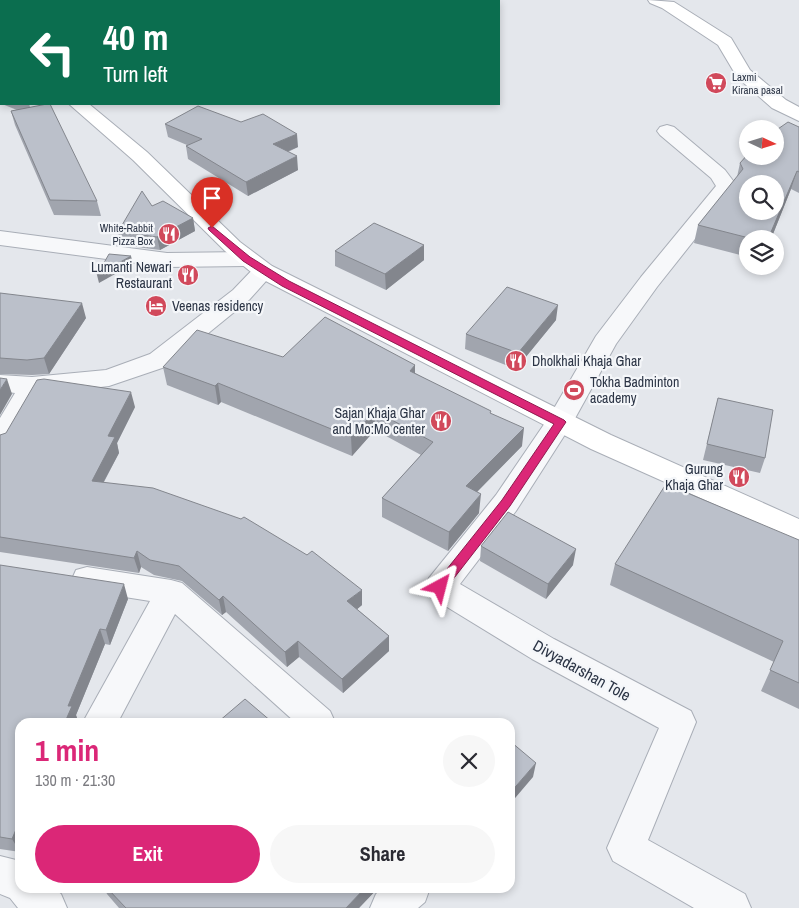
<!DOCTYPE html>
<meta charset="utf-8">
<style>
body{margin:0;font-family:"Archivo Narrow",sans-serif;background:#f7f7f7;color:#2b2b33;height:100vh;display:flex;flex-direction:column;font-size:19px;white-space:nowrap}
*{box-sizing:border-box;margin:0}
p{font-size:16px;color:#7c7c81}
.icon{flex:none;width:28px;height:28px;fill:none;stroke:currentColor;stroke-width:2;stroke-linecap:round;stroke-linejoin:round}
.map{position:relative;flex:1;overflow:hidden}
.sheet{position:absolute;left:15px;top:718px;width:500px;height:175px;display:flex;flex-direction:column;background:#fff;border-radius:15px;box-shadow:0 2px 8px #0003}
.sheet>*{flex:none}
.banner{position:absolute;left:0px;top:0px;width:500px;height:105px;box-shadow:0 2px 8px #0003;background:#0b6e4f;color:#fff;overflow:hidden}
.needle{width:32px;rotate:94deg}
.tools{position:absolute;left:739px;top:120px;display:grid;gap:10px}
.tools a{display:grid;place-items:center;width:45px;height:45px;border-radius:50%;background:#fff;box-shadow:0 2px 8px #0003;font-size:25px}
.pin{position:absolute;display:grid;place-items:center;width:42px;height:42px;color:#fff;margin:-51px -21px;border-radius:50% 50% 50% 0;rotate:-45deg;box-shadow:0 0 5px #0007}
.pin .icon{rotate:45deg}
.me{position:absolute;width:55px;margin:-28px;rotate:38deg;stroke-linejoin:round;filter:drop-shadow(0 0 4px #0008)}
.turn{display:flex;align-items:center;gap:18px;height:105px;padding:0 20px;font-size:22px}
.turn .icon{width:65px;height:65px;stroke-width:2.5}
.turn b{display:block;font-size:35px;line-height:42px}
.round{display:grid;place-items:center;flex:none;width:52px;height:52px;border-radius:26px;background:#f7f7f7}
.headline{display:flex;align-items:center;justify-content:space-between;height:85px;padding:0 20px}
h1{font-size:30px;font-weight:800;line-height:38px;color:#db2777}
.button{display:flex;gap:10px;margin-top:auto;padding:10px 20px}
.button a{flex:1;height:58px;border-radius:30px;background:#db2777;color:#fff;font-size:20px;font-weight:800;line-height:58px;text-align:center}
.button a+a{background:#f7f7f7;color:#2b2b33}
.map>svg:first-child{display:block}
</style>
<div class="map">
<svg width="799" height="908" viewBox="0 0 799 908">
<rect width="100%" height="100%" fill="#e4e7ec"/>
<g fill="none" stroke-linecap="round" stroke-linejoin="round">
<g stroke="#a9aeb7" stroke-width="2">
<path id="street" d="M667,125L674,127L725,170L737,186L657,287L616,344L573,422L516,511L460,584L554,639L691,711L696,722L648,840L745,894L751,908H694L613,861L607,848L659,728L532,659L429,596L425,587L429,578L496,495L549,417L596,336L641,277L716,186L711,178L660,135L657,131L660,127Z
M0,231L167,253L246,252L254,254L257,259L254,264L246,266L167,267L0,245Z
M264,264L272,266L275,271L249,300L168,366L109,386L41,394L10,448L0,450V418L15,393L0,391V375L32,377L106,370L150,354L233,290L256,266Z
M87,567L171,580L182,583L330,711L335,722H295L175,614L118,722H83L150,601L87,591L76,588L72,579L76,570Z
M0,856L20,861V888H53L61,894L67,908H18L10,898L0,894Z
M383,888H430L425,902L418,908H370L376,894Z"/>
</g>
<g stroke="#a9aeb7" stroke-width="2">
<path id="secondary" d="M648,0L674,2L731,38L750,70L786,100L799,107V121L772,108L737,77L718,45L662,8L650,3Z
M69,104H89L147,152L240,242L272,266L611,435L799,519V542L591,449L256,276L225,251L133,160Z"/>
</g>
<use href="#street" fill="#f7f8fa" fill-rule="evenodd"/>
<use href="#secondary" fill="#fff" fill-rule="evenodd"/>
</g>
<path fill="#a1a5ae" d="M0,53H1V65L0,66L1,67V103H0Z
M2,104H29L30,107L97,201L101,216L54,215L15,125L11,111L17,110Z
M165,124L298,147L288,152L298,170L248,196L188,159L186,146L187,145L168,137Z
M799,127V193L791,189L771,239H748V257L694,243L698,225L737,177L740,163Z
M152,206L193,218L195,231L160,250L121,245L118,232Z
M424,245V260L386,290L335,266V251Z
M0,293L86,318L49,374L32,375L0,374Z
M556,320L516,369L465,349L466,334Z
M283,357L415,365V373L491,414L522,446L477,492L479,513L448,551L382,517V498L421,455L375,430L352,456L221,402L218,405L167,385L163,367Z
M718,398L765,458L760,473L703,460Z
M135,407L117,443L119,453L104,482L362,605L357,609L389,636V651L343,693L299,657L287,667L226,612L222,615L182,581L154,575L141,567L139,573L0,552V435Z
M799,540V709L761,691L774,662L610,585L615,564Z
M481,546L573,565L546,599L480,561Z
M0,565L128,599L110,645L105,644L76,715L78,721L20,722V852L0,849Z
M104,888H378L359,908H119L107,894Z"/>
<path fill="#83868d" d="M0,53H1V65L0,66Z
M297,134L298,147L274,157L273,144Z
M297,156L298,170L248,196L246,182Z
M797,171L791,189L771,239H768Z
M193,218L195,231L160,250L157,237Z
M424,245V260L386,290L385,274Z
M131,256L133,264L99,283L97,275Z
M82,303L86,318L49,374L44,358Z
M558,305L556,320L516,369L518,353Z
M415,365V384L410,371Z
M7,379L12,394L0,415V390Z
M218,383L221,402L218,405L215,386Z
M131,392L135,407L117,443L119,453L96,496L92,481L108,436Z
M375,411V430L352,456L351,437Z
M524,428L522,446L465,504L466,486Z
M481,494L479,513L448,551L449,532Z
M576,549L573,565L546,599L548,584Z
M137,551L141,567L139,573L134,558Z
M124,584L128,599L110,645L106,630Z
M362,590V605L348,617L347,601Z
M223,596L226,612L222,615L219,600Z
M100,629L105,644L76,715L78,721L77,722H65L68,706Z
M389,636V651L343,693L342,679Z
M298,641L299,657L287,667L285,652Z
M536,763L533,777L510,804V793Z
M20,820V852L12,839Z
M365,888H378L359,908H346Z"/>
<path fill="#bbc0ca" stroke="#83868d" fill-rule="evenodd" d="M36,0H52L55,1H33Z
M1,14V53H0V15Z
M0,66L1,67V93H0Z
M47,104H50L97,201L50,200L11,111Z
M198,106L241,122L263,114L297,134L273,144L297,156L246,182L186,146L202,139L165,124Z
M788,122L799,127V172L797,171L768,239H753L698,225L743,169L740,163L748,154V156H775V131ZM748,184H775V211H748Z
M142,191L152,206L163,201L193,218L157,237L118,232Z
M374,223L424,245L385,274L335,251Z
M109,254L131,256L97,275Z
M507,287L558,305L518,353L466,334Z
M0,293L82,303L44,358L27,360L0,358Z
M325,317L415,365L410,371L491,411L490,413L524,428L466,486L481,494L449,532L382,498L433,442L375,411L351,437L218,383L215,386L163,367L197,330L283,357Z
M0,378L7,379L0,390Z
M44,379L131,392L108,436L115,437L92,481L153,488L241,519L244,517L307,555L312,551L362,590L347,601L389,636L342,679L298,641L285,652L223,596L219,600L179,566L150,560L137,551L134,558L0,537V435L6,433L37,380Z
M718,398L773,410L765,458L707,444Z
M666,484L799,540V683L770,670L783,641L615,564Z
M508,512L576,549L548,584L481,546Z
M0,565L124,584L106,630L100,629L68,706H72L65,722H20V820L12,839L0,837Z
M245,699L272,722H218Z
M511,742L536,763L510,793V743Z
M107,888H365L346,908H126Z"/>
<path fill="#db2777" stroke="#8e194d" d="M212,226L250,257L289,281L564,420L566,422L510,506L444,591H435L433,587L435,584L502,500L554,424L282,286L243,261L209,230L208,228Z"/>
<defs>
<g id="supermarket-disc" transform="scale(1.125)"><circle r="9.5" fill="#d1495b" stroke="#f4f6f9"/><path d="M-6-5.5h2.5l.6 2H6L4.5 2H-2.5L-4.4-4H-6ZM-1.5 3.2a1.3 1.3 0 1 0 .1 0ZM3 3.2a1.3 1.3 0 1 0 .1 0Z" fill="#fff"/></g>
<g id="restaurant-disc" transform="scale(1.125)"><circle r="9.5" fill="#d1495b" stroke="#f4f6f9"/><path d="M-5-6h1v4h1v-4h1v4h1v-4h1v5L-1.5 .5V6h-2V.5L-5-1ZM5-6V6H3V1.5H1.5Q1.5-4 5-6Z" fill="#fff"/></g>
<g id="hotel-disc" transform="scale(1.125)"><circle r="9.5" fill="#d1495b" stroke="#f4f6f9"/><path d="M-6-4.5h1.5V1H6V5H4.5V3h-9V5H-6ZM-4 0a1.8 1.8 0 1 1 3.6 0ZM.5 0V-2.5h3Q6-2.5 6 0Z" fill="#fff"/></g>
<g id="stadium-disc" transform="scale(1.125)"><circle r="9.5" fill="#d1495b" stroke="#f4f6f9"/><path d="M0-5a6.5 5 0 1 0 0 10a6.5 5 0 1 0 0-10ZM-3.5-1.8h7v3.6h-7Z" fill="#fff"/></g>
</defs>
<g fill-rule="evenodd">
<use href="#supermarket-disc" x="716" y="83"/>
<use href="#restaurant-disc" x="169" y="234"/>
<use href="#restaurant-disc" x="188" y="275"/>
<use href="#hotel-disc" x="156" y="306"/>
<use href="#restaurant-disc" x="516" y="361"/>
<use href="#stadium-disc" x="574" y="390"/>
<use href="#restaurant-disc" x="441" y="421"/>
<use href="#restaurant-disc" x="739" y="477"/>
</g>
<g text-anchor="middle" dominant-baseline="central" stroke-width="4.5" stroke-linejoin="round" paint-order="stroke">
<g font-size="11" fill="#2b3445" stroke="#f4f6f9" text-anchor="start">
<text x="732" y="77">Laxmi<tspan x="732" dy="13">Kirana pasal</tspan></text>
<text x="153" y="228" text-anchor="end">White-Rabbit<tspan x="153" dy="13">Pizza Box</tspan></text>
</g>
<g font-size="14" fill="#2b3445" stroke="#f4f6f9" text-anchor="end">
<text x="172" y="267">Lumanti Newari<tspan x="172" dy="16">Restaurant</tspan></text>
<text x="172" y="306" text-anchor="start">Veenas residency</text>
<text x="532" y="361" text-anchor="start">Dholkhali Khaja Ghar</text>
<text x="590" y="382" text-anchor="start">Tokha Badminton<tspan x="590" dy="16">academy</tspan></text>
<text x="425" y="413">Sajan Khaja Ghar<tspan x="425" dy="16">and Mo:Mo center</tspan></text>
<text x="723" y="469">Gurung<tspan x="723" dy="16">Khaja Ghar</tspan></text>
</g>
<g font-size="16" fill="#2b3445" stroke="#f4f6f9">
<text transform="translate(582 670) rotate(29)">Divyadarshan Tole</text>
</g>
</g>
</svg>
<div class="tools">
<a><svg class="needle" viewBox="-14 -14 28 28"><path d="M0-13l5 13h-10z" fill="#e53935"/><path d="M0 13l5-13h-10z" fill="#7c7c81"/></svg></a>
<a><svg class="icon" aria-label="search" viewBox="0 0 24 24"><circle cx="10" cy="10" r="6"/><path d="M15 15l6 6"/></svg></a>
<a><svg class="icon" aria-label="layers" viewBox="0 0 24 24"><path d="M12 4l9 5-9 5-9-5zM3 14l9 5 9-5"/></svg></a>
</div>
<div class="pin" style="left:212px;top:228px;background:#d93025"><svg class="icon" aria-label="arrive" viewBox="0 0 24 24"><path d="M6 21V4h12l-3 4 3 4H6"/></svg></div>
<svg class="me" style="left:440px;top:587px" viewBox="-20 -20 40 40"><path d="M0-17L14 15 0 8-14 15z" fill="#db2777" stroke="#fff" stroke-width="4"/></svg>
<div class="banner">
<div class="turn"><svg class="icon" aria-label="left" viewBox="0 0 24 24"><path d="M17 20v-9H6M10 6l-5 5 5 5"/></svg><div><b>40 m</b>Turn left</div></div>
</div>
<section class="sheet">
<div class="headline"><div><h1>1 min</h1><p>130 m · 21:30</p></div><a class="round"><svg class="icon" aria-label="close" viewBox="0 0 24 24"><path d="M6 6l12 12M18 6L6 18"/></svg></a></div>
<div class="button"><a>Exit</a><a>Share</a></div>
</section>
</div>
